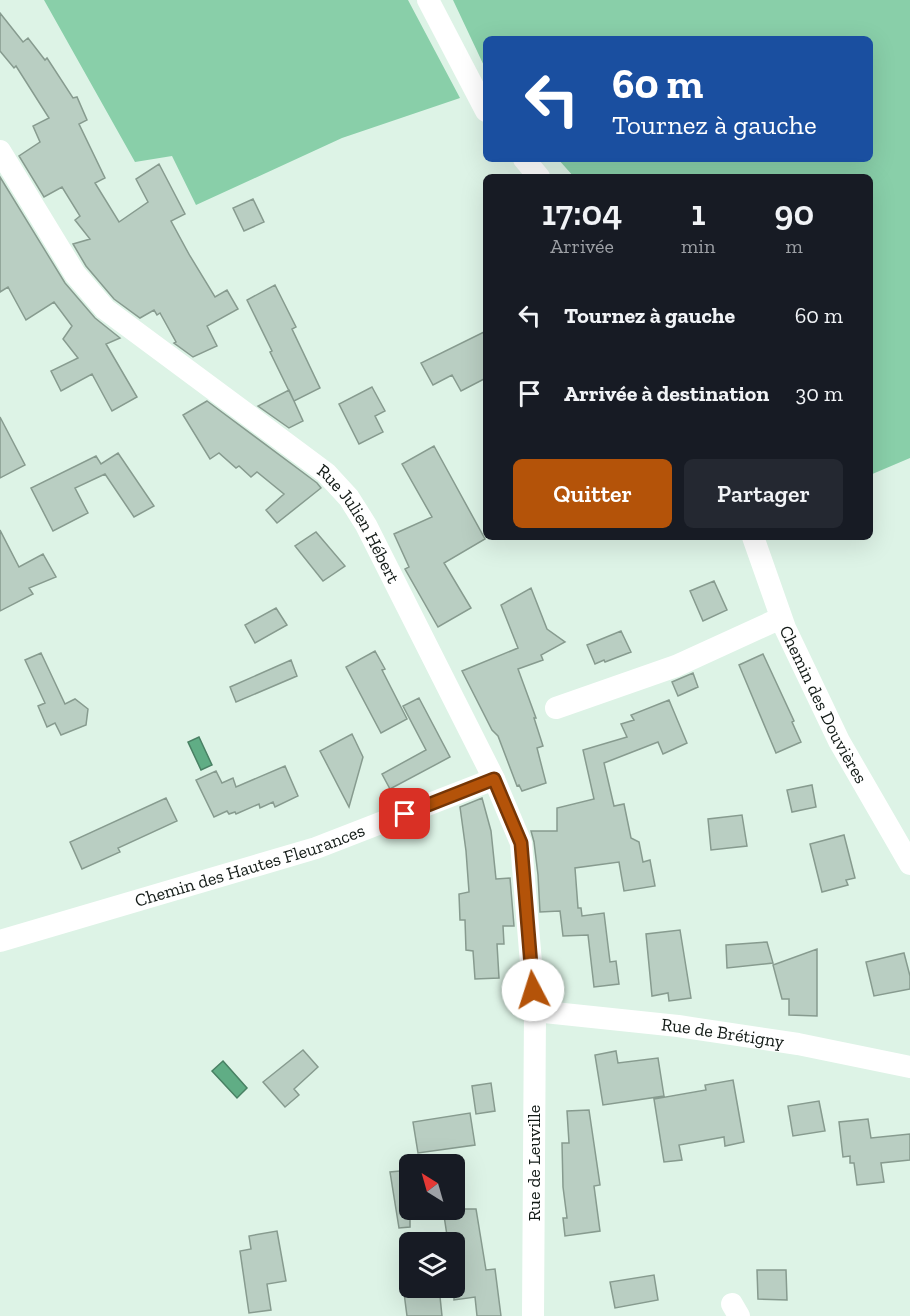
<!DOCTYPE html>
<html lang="fr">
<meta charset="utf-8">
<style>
body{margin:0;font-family:"Zilla Slab",serif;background:#242831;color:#f1f3f6;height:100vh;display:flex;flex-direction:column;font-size:22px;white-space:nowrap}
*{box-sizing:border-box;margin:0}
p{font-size:20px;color:#9ea1a6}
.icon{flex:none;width:33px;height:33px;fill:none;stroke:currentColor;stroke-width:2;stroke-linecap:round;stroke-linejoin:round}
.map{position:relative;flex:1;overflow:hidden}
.details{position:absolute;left:483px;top:174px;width:390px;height:366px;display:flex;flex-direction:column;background:#171b24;border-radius:9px;box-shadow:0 6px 24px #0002}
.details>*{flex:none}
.banner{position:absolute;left:483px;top:36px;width:390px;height:126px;border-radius:9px;box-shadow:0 6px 24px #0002;background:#1a4fa0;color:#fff;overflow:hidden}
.needle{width:39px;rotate:323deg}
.controls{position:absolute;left:399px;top:1154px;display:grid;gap:12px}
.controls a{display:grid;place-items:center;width:66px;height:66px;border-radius:9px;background:#171b24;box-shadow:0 6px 24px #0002;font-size:30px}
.pin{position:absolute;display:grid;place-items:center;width:51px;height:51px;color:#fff;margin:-26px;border-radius:12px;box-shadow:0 3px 9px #0006}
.me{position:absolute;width:66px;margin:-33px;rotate:355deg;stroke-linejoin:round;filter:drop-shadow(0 0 4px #0008)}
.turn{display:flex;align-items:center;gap:21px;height:126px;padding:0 30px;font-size:27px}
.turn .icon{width:78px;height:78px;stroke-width:2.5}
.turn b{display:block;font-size:42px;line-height:51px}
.eta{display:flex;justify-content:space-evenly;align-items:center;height:102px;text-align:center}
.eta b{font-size:36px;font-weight:600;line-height:42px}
.button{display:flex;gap:12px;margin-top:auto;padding:12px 30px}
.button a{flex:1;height:69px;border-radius:9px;background:#b45309;color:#fff;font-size:24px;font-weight:600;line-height:69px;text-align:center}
.button a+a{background:#242831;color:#f1f3f6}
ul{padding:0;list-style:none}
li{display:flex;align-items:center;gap:18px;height:78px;padding:0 30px}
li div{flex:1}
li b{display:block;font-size:22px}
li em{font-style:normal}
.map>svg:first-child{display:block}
</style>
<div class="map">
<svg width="910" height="1316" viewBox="0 0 910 1316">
<rect width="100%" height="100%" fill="#ddf3e6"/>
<path fill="#89cfa9" d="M44,0H408L460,98L342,138L196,205L172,156L135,162Z
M453,0H910V458L870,475V177H574L558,159H870V39H486V70Z"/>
<path fill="#60ad85" stroke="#498164" stroke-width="1.5" d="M199,737L212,765L201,770L188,742Z
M223,1061L247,1088L237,1098L212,1071Z"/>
<path fill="#b9cec2" stroke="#879b8f" stroke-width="1.5" d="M0,13L23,42L28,38L45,60L47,58L73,98L77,97L87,120L79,124L105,178L95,183L119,222L148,202L136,179L159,164L185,214L171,221L190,256L215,297L227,290L238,309L207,326L217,346L193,357L174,343L176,342L160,313L157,315L154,310L140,318L114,299L86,266L73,244L90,239L75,220L80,216L62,187L44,197L19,156L40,142L33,126L49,118L16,66L14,68L0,51Z
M0,177L65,283L95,318L120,338L106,344L137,397L112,411L92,374L61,391L51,371L78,358L63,339L72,326L54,302L26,320L8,287L0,292Z
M253,199L264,222L244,231L233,208Z
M275,285L296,327L292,329L320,388L294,401L270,352L272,351L247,300Z
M486,331V378L461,391L452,375L433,385L421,363Z
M372,387L385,411L375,416L383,432L359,444L339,404Z
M289,390L303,421L289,428L258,406Z
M207,401L317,483L321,488L277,523L266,510L284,494L257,472L251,477L239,466L236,468L219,453L210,459L183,415Z
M0,417L25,465L0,478Z
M434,446L485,539L444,563L471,608L438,627L405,569L409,567L394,534L432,517L402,464Z
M118,453L154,506L134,517L105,474L75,488L88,513L53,531L31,488L96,456L101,464Z
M0,530L19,567L43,554L56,577L29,588L33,594L0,611Z
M316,532L345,566L323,581L295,546Z
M714,581L727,610L703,621L690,591Z
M531,588L547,629L565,642L541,655L543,660L518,669L536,718H534L543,746L537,748L546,783L522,791L519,785L517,786L498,736L492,730L462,671L518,648L501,605Z
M276,608L287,625L255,643L245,625Z
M621,631L631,652L605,662L604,660L595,664L587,645Z
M375,651L385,669L382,670L407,719L381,733L346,667Z
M41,653L65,704L75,699L88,709L86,725L61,735L55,723L47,727L38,706L45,703L25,660Z
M763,654L794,721L792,722L801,742L776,753L739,665Z
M291,660L297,676L236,702L230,687Z
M693,673L698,687L678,696L672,682Z
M419,698L450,757L390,789L382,774L426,750L403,706Z
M669,700L687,743L663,754L658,742L604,763L614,806L624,804L631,838L639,842L643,862L650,860L655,886L624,891L619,862L575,868L578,908H581L582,916L604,913L610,962L616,961L619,984L594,987L588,935L563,936L560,911L540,912L538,875L534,842L531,831H557V808L594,799L583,750L627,737L621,724L634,720L631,715Z
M352,734L363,757L349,807L320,751Z
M285,766L298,796L275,807L273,802L260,808L259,804L236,814L235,812L229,814L227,811L214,817L196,780L216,771L222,783L233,778L236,787Z
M812,785L816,807L792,812L787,790Z
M166,798L177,821L118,848L120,852L82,869L70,842Z
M482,798L491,831L496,879L510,878L514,926H503L504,944H497L499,978L475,979L473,951L466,950L465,920H460L459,894L469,892L466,851L460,807Z
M742,815L747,846L711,850L708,819Z
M844,835L855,878L846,880L848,885L822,892L810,844Z
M680,930L691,998L669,1001L668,993L652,996L646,934Z
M767,942L773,963L727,968L726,945Z
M817,949V1016L789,1015V999H782L773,965Z
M904,953L910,976V989L874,996L866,962Z
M303,1050L318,1067L294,1089L299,1095L285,1107L263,1082Z
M616,1051L618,1063L658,1058L664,1096L603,1105L595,1055Z
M733,1080L744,1142L725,1146L724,1137L679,1145L682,1160L664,1162L654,1099L706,1090L705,1085Z
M491,1083L495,1111L476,1114L472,1086Z
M819,1101L825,1131L793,1136L788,1106Z
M589,1110L600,1185L594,1186L600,1231L565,1236L563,1218H567L563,1187L562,1143H569L567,1111Z
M470,1113L475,1145L418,1153L413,1122Z
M868,1119L871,1138L910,1134V1160L881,1163L884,1182L857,1185L854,1163H850V1156L843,1157L839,1122Z
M410,1170V1227L399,1228L390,1172Z
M443,1209H476L486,1270L495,1269L501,1316H477L475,1297L454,1300V1242H448Z
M277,1231L286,1281L267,1284L271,1310L249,1313L240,1251L251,1249L249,1236Z
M757,1270H786L787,1300L758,1299Z
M654,1275L658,1300L615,1308L610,1282Z
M408,1287H439L442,1316H407L404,1293H408Z"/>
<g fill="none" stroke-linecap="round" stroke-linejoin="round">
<g stroke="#fff" stroke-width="22">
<path d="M428,0L486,111"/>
<path id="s1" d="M0,151L75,274L105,309L326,473L349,498L366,525L494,779L521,843L535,1011L533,1316"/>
<path d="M524,159L539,177"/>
<path id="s2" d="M753,537L785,628L839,741L910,864"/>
<path d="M556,708L676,666L781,618"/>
<path id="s3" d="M0,941L316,848L494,779"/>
<path id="s4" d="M535,1011L678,1026L798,1044L910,1067"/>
<path d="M732,1304L739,1316"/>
</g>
</g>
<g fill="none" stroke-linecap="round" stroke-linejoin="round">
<g stroke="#753606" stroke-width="15">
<path id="route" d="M405,814L494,779L521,843L533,990"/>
</g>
<use href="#route" stroke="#b45309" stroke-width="10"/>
</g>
<g text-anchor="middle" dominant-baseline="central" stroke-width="6" stroke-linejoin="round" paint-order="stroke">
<g font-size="18" fill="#121a16" stroke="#fff">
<text stroke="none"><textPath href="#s1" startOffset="526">Rue Julien Hébert</textPath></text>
<text stroke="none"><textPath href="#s2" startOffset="182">Chemin des Douvières</textPath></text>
<text stroke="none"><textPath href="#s3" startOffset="261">Chemin des Hautes Fleurances</textPath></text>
<text stroke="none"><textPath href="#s4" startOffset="189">Rue de Brétigny</textPath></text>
<text transform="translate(534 1163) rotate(-90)">Rue de Leuville</text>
</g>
</g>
</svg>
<div class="controls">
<a><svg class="needle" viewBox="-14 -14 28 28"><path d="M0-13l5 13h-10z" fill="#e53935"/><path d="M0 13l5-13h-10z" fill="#9ea1a6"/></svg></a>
<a><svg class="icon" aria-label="layers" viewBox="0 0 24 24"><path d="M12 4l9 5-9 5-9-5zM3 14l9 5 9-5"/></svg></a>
</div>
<div class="pin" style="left:405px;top:814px;background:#d93025"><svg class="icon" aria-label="arrive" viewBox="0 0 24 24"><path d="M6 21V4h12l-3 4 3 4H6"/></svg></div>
<svg class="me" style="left:533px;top:990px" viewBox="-20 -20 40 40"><circle r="19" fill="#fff"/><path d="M0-13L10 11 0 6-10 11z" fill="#b45309"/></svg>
<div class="banner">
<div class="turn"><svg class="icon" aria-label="left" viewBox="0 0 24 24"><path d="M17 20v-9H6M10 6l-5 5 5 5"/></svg><div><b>60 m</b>Tournez à gauche</div></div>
</div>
<section class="details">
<div class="eta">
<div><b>17:04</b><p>Arrivée</p></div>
<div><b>1</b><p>min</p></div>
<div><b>90</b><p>m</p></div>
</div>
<ul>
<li><svg class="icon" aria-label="left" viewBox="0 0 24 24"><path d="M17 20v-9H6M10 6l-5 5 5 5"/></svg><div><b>Tournez à gauche</b></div><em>60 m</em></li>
<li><svg class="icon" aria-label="arrive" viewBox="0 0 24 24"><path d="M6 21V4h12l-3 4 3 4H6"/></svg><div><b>Arrivée à destination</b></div><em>30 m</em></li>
</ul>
<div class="button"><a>Quitter</a><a>Partager</a></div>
</section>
</div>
